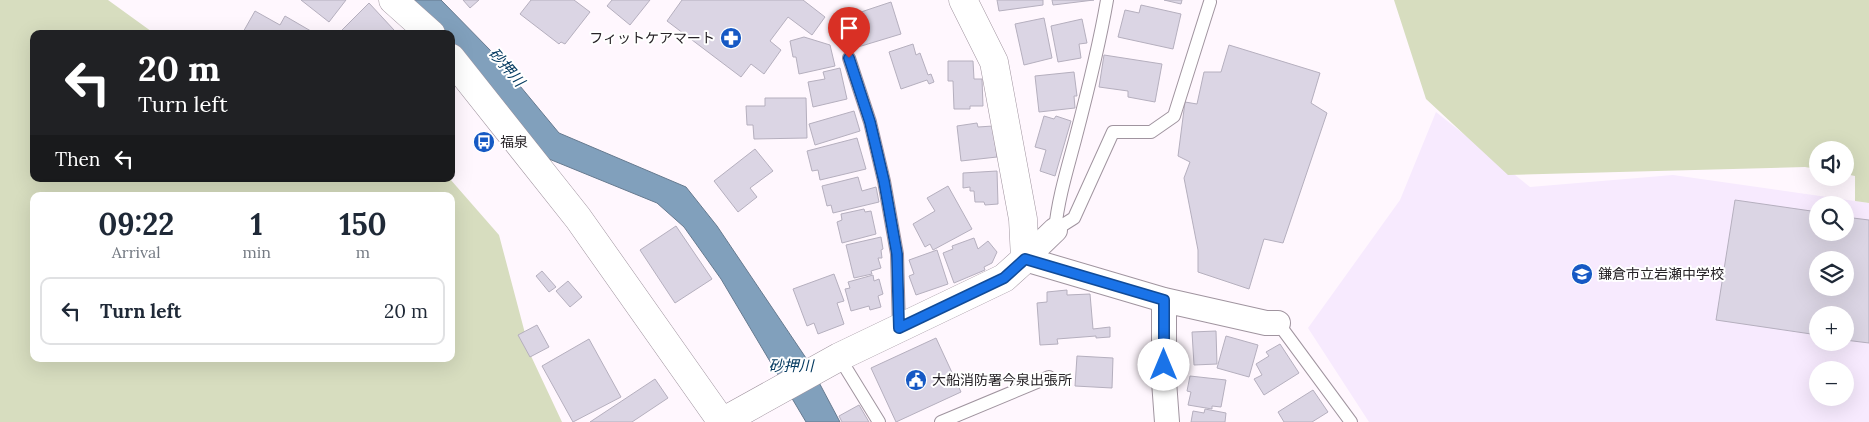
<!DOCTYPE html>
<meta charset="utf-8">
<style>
body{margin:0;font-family:Lora,"Noto Sans JP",serif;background:#f2f2f3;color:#1f2937;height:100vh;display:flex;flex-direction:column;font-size:19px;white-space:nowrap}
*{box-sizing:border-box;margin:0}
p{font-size:16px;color:#747a83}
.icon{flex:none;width:28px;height:28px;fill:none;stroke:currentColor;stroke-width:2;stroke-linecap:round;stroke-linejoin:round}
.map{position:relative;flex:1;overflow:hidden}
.side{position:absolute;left:30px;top:192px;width:425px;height:170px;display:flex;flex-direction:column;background:#fff;border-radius:10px;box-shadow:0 5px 20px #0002}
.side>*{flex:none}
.banner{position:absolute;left:30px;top:30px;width:425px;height:152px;border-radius:10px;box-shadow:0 5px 20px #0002;background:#202124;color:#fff;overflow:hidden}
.fabs{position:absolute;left:1809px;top:141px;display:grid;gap:10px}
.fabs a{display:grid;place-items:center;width:45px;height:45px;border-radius:50%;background:#fff;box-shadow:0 5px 20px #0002;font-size:25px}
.pin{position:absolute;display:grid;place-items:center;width:42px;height:42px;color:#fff;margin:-51px -21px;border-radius:50% 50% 50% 0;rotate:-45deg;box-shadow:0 0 5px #0007}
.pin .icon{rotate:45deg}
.me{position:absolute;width:55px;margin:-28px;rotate:0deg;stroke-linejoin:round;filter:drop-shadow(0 0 4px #0008)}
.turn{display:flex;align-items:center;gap:18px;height:105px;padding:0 25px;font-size:22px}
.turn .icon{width:65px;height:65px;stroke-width:2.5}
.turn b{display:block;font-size:35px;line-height:42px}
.then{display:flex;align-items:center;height:48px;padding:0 25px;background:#0003;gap:10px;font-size:19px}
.eta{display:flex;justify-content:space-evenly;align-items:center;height:85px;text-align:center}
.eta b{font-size:30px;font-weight:800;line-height:35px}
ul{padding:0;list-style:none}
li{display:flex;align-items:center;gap:15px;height:68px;margin:0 10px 8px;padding:0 15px;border:2px solid #e0e1e3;border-radius:10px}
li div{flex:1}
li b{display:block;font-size:19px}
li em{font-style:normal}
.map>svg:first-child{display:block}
</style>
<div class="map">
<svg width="1869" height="422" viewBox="0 0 1869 422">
<rect width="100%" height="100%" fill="#fff7fe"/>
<path fill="#f7eafe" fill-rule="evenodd" d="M1436,112L1530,187L1673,175L1869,203V422H1369L1308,328L1400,200ZM1818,205H1845V232H1818ZM1818,260H1845V288H1818ZM1818,315H1845V342H1818ZM1818,370H1845V398H1818Z"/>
<path fill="#d7ddbf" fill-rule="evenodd" d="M0,0H108L155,34H34V179H450L499,235L531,356L562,422H0ZM34,196H451V359H34Z
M1394,0H1869V203L1855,201V176L1845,174V150H1818L1817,169L1805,167L1508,175L1426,99Z"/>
<path fill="#81a0bc" stroke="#667a8f" d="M411,0H441L491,51L559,133L686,187L717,226L806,358L840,422H806L721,279L684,227L657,203L549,159L483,76L451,43V34H443Z"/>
<path fill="#dbd5e4" stroke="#b5afbe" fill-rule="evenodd" d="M301,0H346L329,22Z
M463,0H479L470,8Z
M531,0H574L590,12L565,44L561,42L559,44L520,14Z
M612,0H650L630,25L607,6Z
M682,0H803L825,17L812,35L788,17L770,41L781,50L764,74L751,64L741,77L667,21Z
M997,0H1043V5L999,11Z
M1052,0H1094L1053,5Z
M1164,0H1182L1181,4Z
M891,2L901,34L858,47L849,16Z
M369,3L394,30L390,34H338Z
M1141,5L1181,14L1173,49L1118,37L1125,10L1139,13Z
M255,11L280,25L285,16L316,34H242Z
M1044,18L1052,58L1024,65L1015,24Z
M1082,19L1087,43L1079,44L1081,58L1058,62L1051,26Z
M804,37L830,45L835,66L799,74L796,57H793L790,41Z
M913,44L916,55L920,53L928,75L931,74L934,82L929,84L927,80L901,89L889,52Z
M1229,45L1320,73L1311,103L1327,113L1283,243L1264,239L1249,289L1198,272V250L1184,178L1190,162L1178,156L1185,102L1197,104L1204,72H1221Z
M1104,55L1162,64L1155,102L1128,97V91L1099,87Z
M948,61H973L974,79H982L983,106H970V109H954L953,81H948Z
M840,68L847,99L813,107L808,82L825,79L823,72Z
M1074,72L1077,96H1074L1075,108L1039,112L1035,76Z
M765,98H806L807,138L754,139L753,125H747L746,106H765Z
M854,111L860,131L815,145L809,124Z
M1044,116L1054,119L1056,116L1071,121L1055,176L1040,171L1046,150L1035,147Z
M977,123L978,127L993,126L997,157L961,161L957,126Z
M857,138L866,169L820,180L818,170L812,171L807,151Z
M755,149L773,171L750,188L757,197L738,212L714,181Z
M997,171L998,204L985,205L984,202H975L974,191H970V187L963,188V173Z
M858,177L862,191L876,187L879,202L833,213L831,205L827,206L822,186Z
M948,186L972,229L933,250L930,244L925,247L913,224L935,211L927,198Z
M1735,200L1818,212V232H1845V217L1869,220V343L1845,340V315H1818V335L1716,320ZM1818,260H1845V288H1818Z
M864,209L865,212L871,211L876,234L842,243L837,222L842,220L841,214Z
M676,226L712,279L675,303L640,250Z
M881,237L883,249L881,250L882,258H878L881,268L871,271L872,274L854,278L846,245Z
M974,238L978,249L988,241L997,252L992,263L984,267L985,270L954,283L943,253L953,249L952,246Z
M937,250L948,284L916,295L909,276L914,274L909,260Z
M542,271L556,287L549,292L536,276Z
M834,274L844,301L837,303L844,324L818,334L814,323L807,326L793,289Z
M873,275L874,281L879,279L883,294L878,296L881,307L870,310L869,306L851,311L845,289L850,288L848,282Z
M568,281L582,297L570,307L556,291Z
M1067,290V295L1090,294L1093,329L1110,327V337L1096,338V336L1057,339L1058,344L1040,345L1037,303L1047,302V292Z
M537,325L549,347L530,357L518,335Z
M1216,331L1217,364L1194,365L1192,332Z
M1226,336L1258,345L1249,377L1217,368Z
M936,338L961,392L896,422L871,368Z
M589,339L621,397L573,422L542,366Z
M1280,344L1299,373L1264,395L1254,379L1262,375L1256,364L1269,356L1266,352Z
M1077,356L1113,358L1112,388L1075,386Z
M1190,376L1226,380L1221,407L1212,406V409L1188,405L1191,392L1187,391Z
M655,379L668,398L632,422H590Z
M1313,390L1328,412L1312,422H1284L1278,412Z
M859,405L869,422H842L839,416Z
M1205,409L1226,413L1225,422H1191L1193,411L1204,413Z"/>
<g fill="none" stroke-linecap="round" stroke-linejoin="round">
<g stroke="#a0949f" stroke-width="14">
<path id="service" d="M849,58L870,122L884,181L897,254L899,328
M1055,230L1074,218L1113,132H1151L1174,116L1210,2
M1055,230C1058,199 1067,170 1075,140C1087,94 1099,47 1107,0
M1278,323L1351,422
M839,357L879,422
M941,422L1049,377"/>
</g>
<g stroke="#a0949f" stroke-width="26">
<path id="minor" d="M1025,259L1164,300L1266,323H1278
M1025,259L1055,230
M1164,300V381L1167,422"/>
</g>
<g stroke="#a0949f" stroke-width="29">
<path id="tertiary" d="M393,0L431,34
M451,58L578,218L722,422
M722,422L839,357L1004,278L1025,259L1023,219L994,62L963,0"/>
</g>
<use href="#service" stroke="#fff" stroke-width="12"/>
<use href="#minor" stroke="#fff" stroke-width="24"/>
<use href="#tertiary" stroke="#fff" stroke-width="28"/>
</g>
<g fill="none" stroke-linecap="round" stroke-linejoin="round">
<g stroke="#114b97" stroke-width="12">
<path id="route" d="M849,58L870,122L884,181L897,254L899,328L1004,278L1025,259L1164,300V365"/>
</g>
<use href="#route" stroke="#1a73e8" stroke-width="9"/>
</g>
<defs>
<g id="pharmacy-disc" transform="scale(1.125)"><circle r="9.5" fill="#1659c4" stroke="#fff"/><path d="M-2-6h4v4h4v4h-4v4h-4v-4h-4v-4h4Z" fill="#fff"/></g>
<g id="bus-disc" transform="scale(1.125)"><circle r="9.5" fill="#1659c4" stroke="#fff"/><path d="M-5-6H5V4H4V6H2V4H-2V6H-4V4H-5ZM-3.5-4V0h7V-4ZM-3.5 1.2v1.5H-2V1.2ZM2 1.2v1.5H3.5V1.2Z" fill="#fff"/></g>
<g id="school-disc" transform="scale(1.125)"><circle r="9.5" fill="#1659c4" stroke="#fff"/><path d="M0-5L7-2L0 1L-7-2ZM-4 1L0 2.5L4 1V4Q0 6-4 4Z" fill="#fff"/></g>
<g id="civic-disc" transform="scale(1.125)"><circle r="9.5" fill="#1659c4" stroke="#fff"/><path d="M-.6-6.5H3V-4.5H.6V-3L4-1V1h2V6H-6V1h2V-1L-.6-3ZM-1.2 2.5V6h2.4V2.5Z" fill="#fff"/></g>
</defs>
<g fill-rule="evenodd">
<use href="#pharmacy-disc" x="731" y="38"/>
<use href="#bus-disc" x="484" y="142"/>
<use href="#school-disc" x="1582" y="274"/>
<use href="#civic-disc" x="916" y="380"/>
</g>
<g text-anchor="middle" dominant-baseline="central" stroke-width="4" stroke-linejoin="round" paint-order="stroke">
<g font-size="14" fill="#272327" stroke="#fff" text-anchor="start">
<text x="715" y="38" text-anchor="end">フィットケアマート</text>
<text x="500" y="142">福泉</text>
<text x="1598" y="274">鎌倉市立岩瀬中学校</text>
<text x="932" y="380">大船消防署今泉出張所</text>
</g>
<g font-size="15" font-style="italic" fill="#063b61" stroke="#fff">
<text transform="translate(507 67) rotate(49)">砂押川</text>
<text x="791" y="365">砂押川</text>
</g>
</g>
</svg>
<div class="fabs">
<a><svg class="icon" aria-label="sound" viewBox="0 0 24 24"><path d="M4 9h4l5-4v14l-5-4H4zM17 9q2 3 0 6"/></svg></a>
<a><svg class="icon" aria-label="search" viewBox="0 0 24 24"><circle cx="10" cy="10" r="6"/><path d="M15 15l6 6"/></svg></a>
<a><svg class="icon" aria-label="layers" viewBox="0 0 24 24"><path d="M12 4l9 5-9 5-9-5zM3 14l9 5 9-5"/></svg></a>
<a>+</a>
<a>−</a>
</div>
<div class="pin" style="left:849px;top:58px;background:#d93025"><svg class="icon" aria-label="arrive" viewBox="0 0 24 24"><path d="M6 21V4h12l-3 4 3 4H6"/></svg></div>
<svg class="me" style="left:1164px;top:365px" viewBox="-20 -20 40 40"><circle r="19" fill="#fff"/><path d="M0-13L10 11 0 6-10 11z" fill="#1a73e8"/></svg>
<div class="banner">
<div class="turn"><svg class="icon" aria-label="left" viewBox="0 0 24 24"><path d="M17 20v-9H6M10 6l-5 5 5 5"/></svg><div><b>20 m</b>Turn left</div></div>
<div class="then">Then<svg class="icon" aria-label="left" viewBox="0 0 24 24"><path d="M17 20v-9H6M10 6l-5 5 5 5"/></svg></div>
</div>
<section class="side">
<div class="eta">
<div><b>09:22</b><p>Arrival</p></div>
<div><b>1</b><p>min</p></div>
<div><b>150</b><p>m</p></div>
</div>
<ul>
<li><svg class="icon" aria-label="left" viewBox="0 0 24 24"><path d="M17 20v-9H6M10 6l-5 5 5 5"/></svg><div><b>Turn left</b></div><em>20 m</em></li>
</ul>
</section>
</div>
